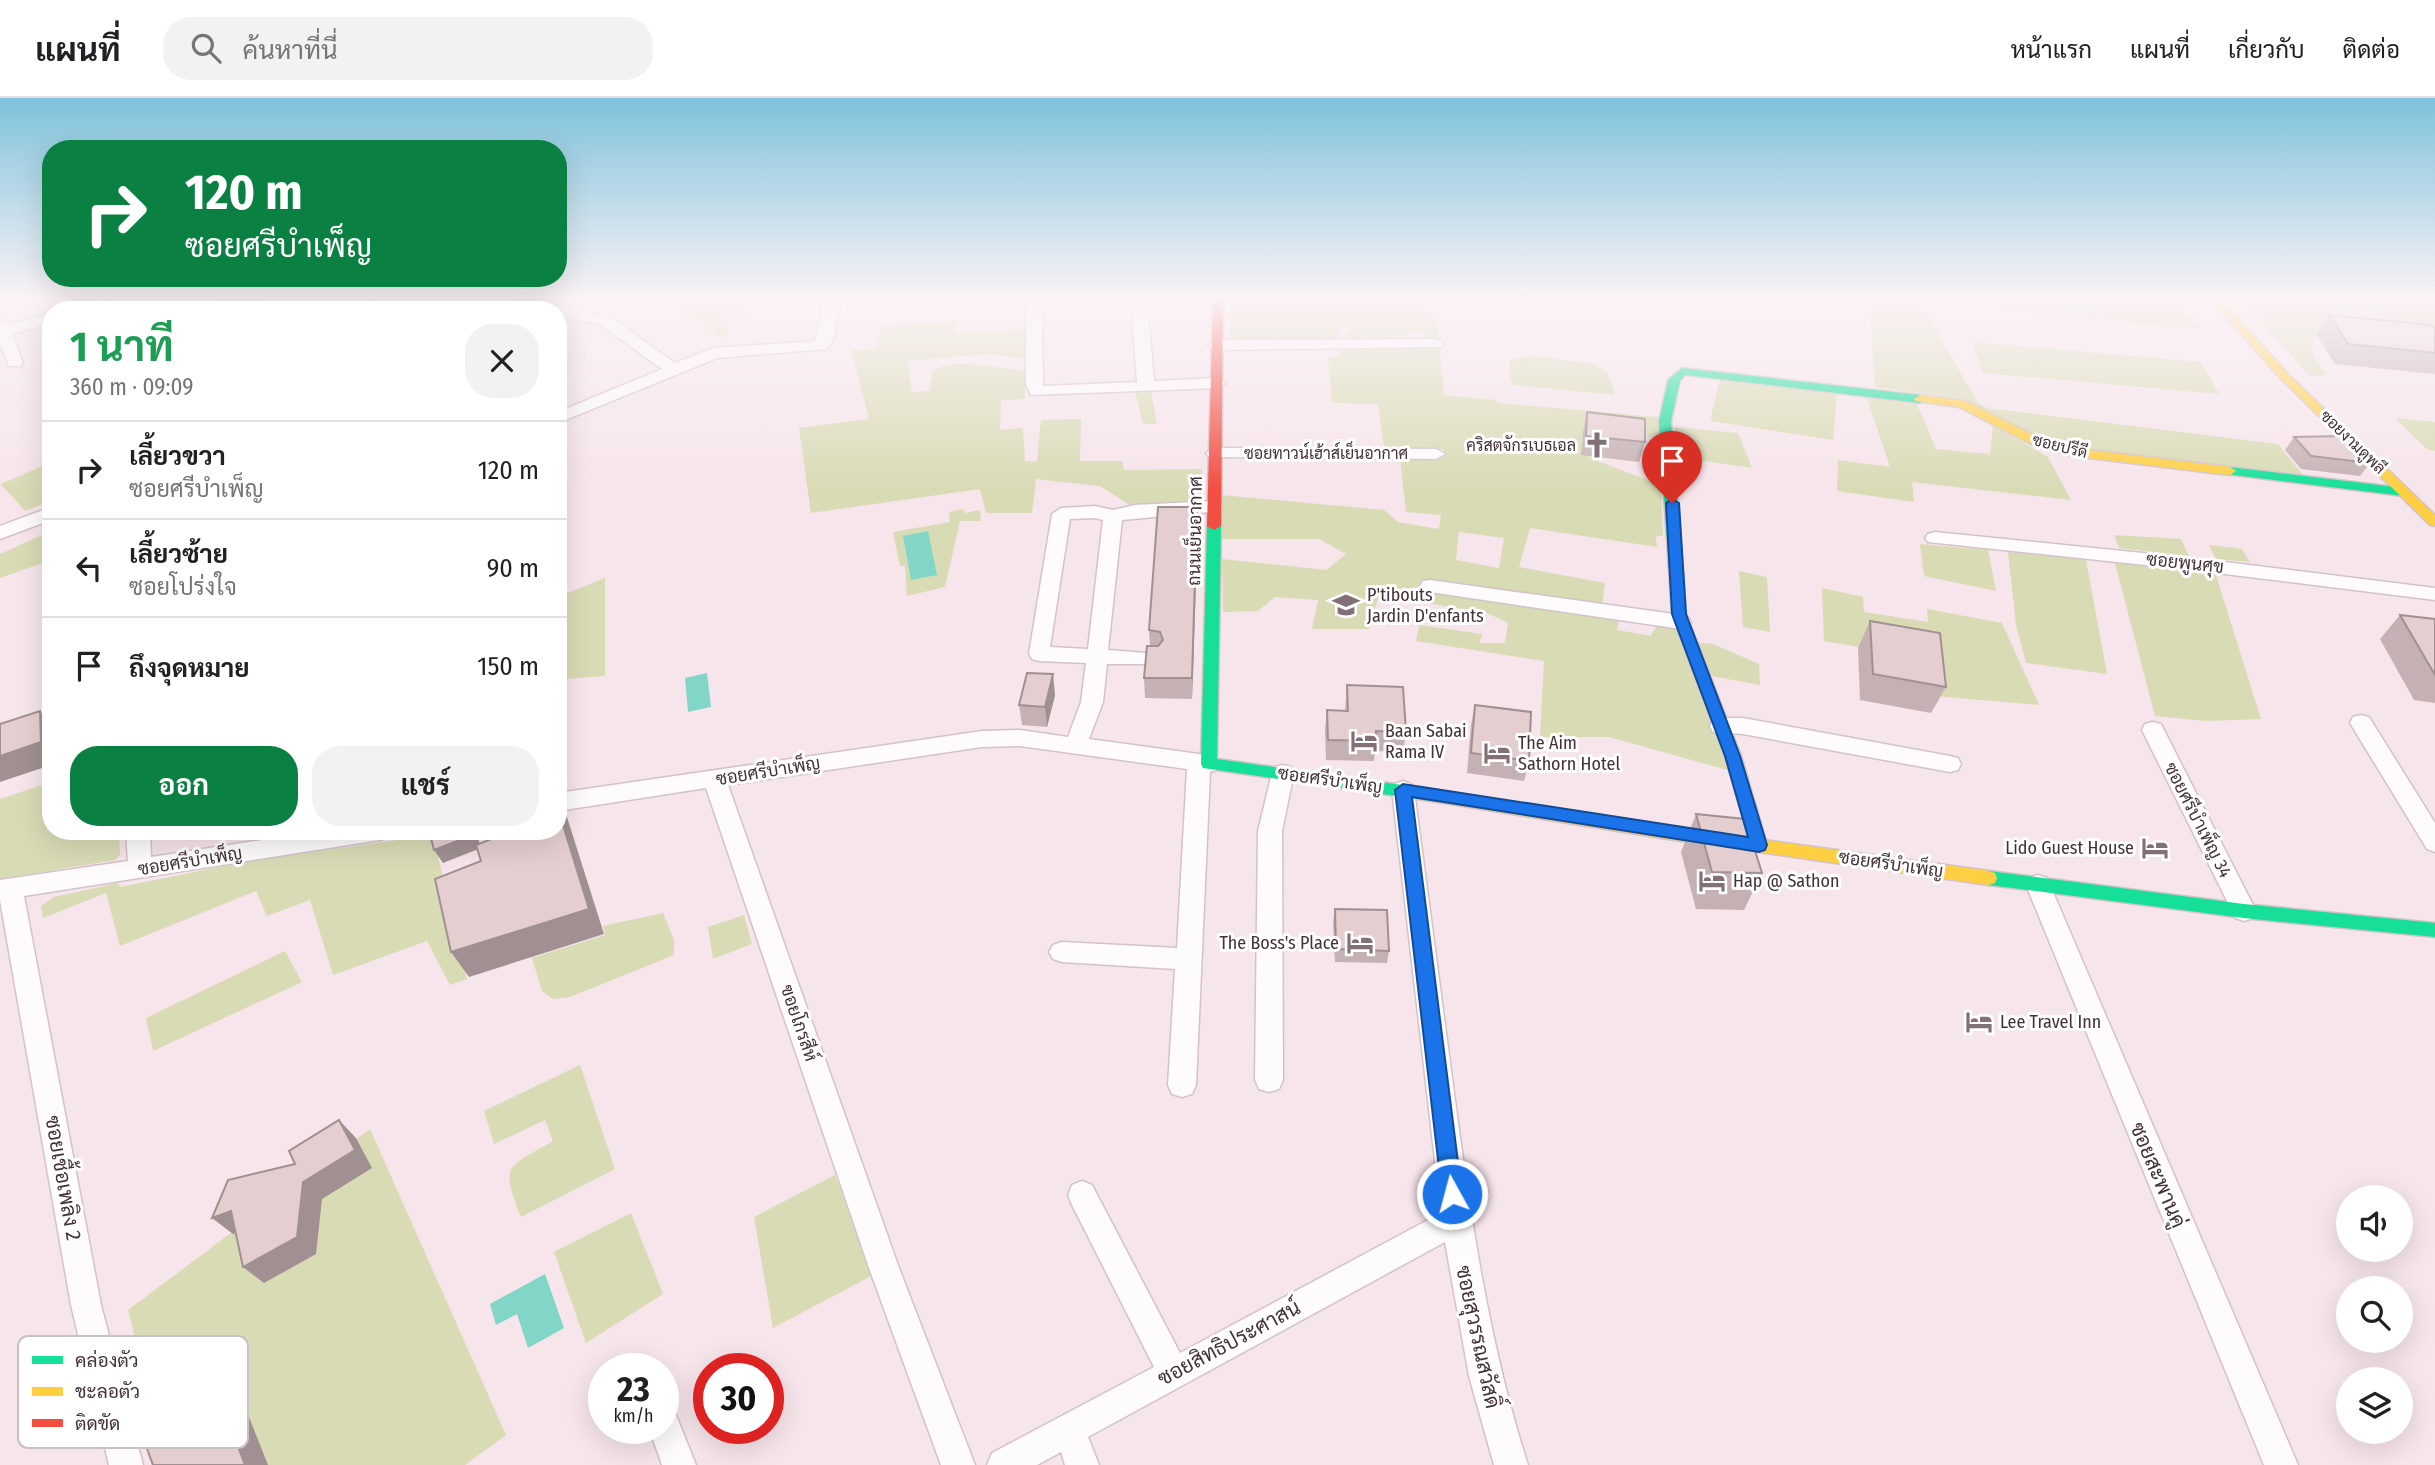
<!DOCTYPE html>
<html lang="th">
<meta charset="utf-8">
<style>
body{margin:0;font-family:"Fira Sans Condensed",Sarabun,sans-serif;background:#f2f2f2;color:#202124;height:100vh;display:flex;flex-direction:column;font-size:26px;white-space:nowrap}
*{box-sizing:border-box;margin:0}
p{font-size:23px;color:#757577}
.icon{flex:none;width:38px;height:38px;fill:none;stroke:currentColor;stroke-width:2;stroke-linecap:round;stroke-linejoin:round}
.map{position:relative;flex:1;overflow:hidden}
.drawer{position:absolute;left:42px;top:203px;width:525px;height:539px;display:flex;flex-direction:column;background:#fff;border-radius:28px;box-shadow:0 7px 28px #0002}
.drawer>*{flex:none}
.guide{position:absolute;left:42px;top:42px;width:525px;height:147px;border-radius:28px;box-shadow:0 7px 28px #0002;background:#0b8043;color:#fff;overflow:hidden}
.controls{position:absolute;left:2336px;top:1087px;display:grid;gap:14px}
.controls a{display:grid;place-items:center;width:77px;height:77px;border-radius:50%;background:#fff;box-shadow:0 7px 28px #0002;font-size:35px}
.speed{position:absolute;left:588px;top:1255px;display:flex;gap:14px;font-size:35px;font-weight:700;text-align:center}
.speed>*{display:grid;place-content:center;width:91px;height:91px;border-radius:50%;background:#fff;box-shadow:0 7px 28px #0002;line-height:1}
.speed small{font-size:18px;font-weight:400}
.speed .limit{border:10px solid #d22;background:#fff;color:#111}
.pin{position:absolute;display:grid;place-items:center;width:60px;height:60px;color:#fff;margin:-72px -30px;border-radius:50% 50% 50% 0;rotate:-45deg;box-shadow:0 0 7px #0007}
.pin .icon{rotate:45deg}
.me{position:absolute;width:77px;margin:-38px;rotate:353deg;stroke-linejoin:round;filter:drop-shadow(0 0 5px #0008)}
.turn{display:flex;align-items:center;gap:24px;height:147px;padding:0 28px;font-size:32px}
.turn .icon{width:91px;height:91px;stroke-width:2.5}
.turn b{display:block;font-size:49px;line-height:60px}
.round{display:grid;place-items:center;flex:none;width:74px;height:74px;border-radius:28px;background:#f2f2f2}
.headline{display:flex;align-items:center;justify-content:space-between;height:119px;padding:0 28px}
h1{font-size:42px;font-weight:700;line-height:52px;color:#1e9e55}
.cta{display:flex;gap:14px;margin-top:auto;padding:14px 28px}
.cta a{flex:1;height:80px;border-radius:28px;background:#0b8043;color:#fff;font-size:28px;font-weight:700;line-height:80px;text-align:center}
.cta a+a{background:#f2f2f2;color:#202124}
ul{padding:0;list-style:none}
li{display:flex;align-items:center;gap:21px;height:98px;padding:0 28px;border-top:2px solid #e0e0e0}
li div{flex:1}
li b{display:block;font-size:26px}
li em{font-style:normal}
header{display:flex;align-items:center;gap:42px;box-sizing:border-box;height:98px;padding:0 35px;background:#fff;border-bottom:2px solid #e0e0e0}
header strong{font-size:33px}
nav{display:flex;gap:38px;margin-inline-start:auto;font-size:24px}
.search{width:490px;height:63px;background:#f2f2f2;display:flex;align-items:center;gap:18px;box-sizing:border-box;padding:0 24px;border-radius:28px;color:#757577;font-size:26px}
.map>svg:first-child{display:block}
</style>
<header>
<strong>แผนที่</strong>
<div class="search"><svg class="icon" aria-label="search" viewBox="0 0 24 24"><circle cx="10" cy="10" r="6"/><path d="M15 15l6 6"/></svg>ค้นหาที่นี่</div>
<nav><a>หน้าแรก</a><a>แผนที่</a><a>เกี่ยวกับ</a><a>ติดต่อ</a></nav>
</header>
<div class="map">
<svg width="2435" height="1367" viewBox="0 0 2435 1367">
<rect width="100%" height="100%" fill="#f6e5ea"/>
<path fill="#d9dbb5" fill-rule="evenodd" d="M172,201H226L201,212H147Z
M387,201H469L450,212H399Z
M666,201H745L749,216L726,221L728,234L721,240Z
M1230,201H1424L1431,220L1437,221L1439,244H1423L1422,235L1405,234L1406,240L1412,244H1349L1345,236L1351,226L1340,229L1335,244H1230Z
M1869,201H1918L1978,305L1987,310L2278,346L2303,377L2070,350L2036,341L1965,301L1875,289Z
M1945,201H2151L2178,204L2203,232L1948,207Z
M2240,201H2435V268L2316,236C2308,255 2315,263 2328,277L2310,278Z
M956,224V235L1025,231L1026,261L992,256L915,262L908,264L912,294L929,293L932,273C958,258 996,272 1025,272V301L1001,302L1000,332L1023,330L1025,363L1037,364L1041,322L1081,321L1080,363H1122L1124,372L1202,371L1200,405L1133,409L1100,388L1036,381L1032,415H986L980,391L811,415L799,330L869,321L851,252L877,251L882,228Z
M1972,244L2201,264L2219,296L1983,275Z
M1439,248L1444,297L1496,302L1498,305L1658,319V340L1594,334L1595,360L1587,359L1661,387L1663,437L1656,439L1657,449L1530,430L1519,469L1605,485L1602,509L1619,521L1617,532L1651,538L1657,527L1677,530L1731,673L1609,639H1540L1544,563L1416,543L1419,527L1482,536L1480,545H1505L1508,525L1487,515L1379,497L1369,531H1312L1318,502L1275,499L1258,513L1223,514L1222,461L1326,472L1346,456L1319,441H1222L1221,397L1384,412L1398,424L1439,431L1441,417L1406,414L1400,360L1442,361L1443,351L1384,349L1378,306L1332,305L1328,259H1338L1344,249ZM1459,434L1504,440L1499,470L1456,462Z
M1532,258L1594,266L1608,275L1615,297L1513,287L1510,280V262Z
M1720,280L1837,296L1833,342L1710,323Z
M1151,292L1157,326H1143L1135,293Z
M1867,300L1917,306L1936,351L1990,356L1993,327L2048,359L2071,402L1912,384L1914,404L1837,393L1838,362L1890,369Z
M2395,320L2435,324V353L2428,352Z
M1674,329L1738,335L1752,370L1676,359Z
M51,364V403L25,413L1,386Z
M963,411L965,415L980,412L981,423H960L945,489L907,498L905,468H900L893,434L950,424L949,414Z
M51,433V462L0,480V456Z
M2114,437L2181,441L2189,458L2119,450Z
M1920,446L1988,452L1996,493L1924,478Z
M2209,447L2242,451L2250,464L2216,461Z
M2008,454L2086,462L2107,576L2026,565L2016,527Z
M2115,465L2215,474L2261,621L2206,623L2155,618Z
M1739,473L1767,479L1770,534L1743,529Z
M605,480V578L565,581L558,566V499Z
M1822,490L1863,499L1864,514L1928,524L1927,511L2002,525L2039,607L1935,598L1932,561L1824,543Z
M1694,544L1713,546L1759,566L1760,587L1711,578Z
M51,684V733H119L120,757L115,762L0,781V701Z
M433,737L467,881L450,887L427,843L333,877L310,802L267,818L256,793L120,848L106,795L43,820L41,808L54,799L118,785L120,789L244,764Z
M663,815L674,842V857L570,899L553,901L542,893L532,860L605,837L603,828Z
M744,817L752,846L713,861L708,829Z
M285,853L302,884L153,953L146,920Z
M580,967L615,1071L521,1119C499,1064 508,1070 553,1043L545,1022L494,1046L484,1013Z
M370,1031L506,1337L465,1367H167L128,1212Z
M835,1077L873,1177L773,1230L754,1119Z
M631,1115L663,1196L586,1245L554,1154Z"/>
<path fill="#81d6c7" d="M928,433L937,477L911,482L903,438Z
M707,575L711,609L688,614L685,580Z
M545,1176L564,1230L528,1250L517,1216L496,1227L490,1206Z"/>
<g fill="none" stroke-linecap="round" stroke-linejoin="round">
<g stroke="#d3c3c8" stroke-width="3">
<path id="street" d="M90,201H112L91,212H68Z
M222,201H243L224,212H203Z
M354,201H374L357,212H337Z
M464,201H483L467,212H447Z
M507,201H533L613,221L675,265L714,250L815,243L825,201H841L833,243L826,251L717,260L558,325V314L662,271L601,227L558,217V212H539L510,204Z
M1026,201H1042L1043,288L1137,284L1132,217L1140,212L1148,217L1154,283L1218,280L1226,285L1218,290L1031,297L1026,287Z
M51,215V225L12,236L23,265L21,268H9L0,247V222L8,227Z
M1435,241L1441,243L1443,246L1441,249L1216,252L1208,247L1216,242Z
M1215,350L1436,351L1445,356L1436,361L1209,359L1206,355Z
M1213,403L1222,409L1220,413L1122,422L1108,552L1159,556L1162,561L1159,566H1107L1103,604L1089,641L1199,656L1217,660L1220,666L1217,672L1210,674L1196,987L1192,996L1182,999L1172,996L1168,987L1175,871L1062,864L1053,861L1049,854L1053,847L1062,844L1177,850L1187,671L1020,648L982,649L728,687L899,1170L975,1367H941L869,1170L706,690L558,713V695L982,633L1020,632L1068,639L1081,604L1086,565L1039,563L1032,561L1029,556L1052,416L1061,410L1095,408L1113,412L1135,407ZM1095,420L1103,422L1088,551L1050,549L1070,421Z
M51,409V422L0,441V428Z
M1935,434L2192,460L2435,490V502L2192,472L1928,444L1925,440L1928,436Z
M1430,482L1681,517L1688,519L1691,524L1688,529L1681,531L1423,493L1420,488L1423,483Z
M2361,617L2369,619L2435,725V754L2427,751L2350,625L2353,619Z
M1721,620H1743L1950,658L1958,660L1961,666L1958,672L1950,674L1743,636L1713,634L1710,628L1713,622Z
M2153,624L2161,626L2164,632L2256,813L2253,820L2244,823L2235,820L2232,813L2142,632L2145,626Z
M1283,667L1291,669L1294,675L1282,733L1283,982L1279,991L1269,994L1259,991L1255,982L1258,733L1272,675L1275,669Z
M1403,683L1411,686L1414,692C1427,790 1440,889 1453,987C1470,1116 1488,1243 1528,1367H1494L1469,1278L1445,1144L1088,1339L1099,1367H1065L1061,1354L1037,1367H987L992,1355L1154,1269L1072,1107L1068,1097L1072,1087L1082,1083L1092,1087L1180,1255L1441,1115L1392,692L1395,686Z
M126,733H150L151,759L320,733H392L388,739L380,742L24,798L101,1207L143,1367H109L71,1207L0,802V782L128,763Z
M2038,777L2047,780L2050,787L2298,1367H2264L2026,787L2029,780Z
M663,1307L674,1312L696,1367H662L649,1330H663Z"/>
</g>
<g stroke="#d3c3c8" stroke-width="3">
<path id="fast" d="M1682,270L1920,297L1926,301L1920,305L1685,277L1680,283L1671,323L1686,516L1741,658L1767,747L1765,751H1753L1751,747L1725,658L1672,516L1659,323L1668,282Z
M2230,369L2404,390L2410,394L2404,398L2226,376L2224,373Z
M1214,424L1221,428L1217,661L1438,692L1444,694L1446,698L1444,702L1438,704L1203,670L1201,666L1207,428Z
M1989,773L2244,806L2435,825V839L2244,820L1989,787L1983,785L1981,780L1983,775Z"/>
</g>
<g stroke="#d3c3c8" stroke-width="3">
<path id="slow" d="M2210,201H2221L2288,276L2435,417V428L2430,427L2280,280Z
M1920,297L1966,303L2045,343L2072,350L2230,369L2236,373L2230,377L2072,358L2037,349L1959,309L1916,303L1914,301Z
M1438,692L1661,728L1989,773L1995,775L1997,780L1995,785L1989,787L1661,740L1438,704L1432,702L1430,698L1432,694Z"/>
</g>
<g stroke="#d3c3c8" stroke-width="3">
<path id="jam" d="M1213,201H1223L1221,428L1214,432L1207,428Z"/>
</g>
<use href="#street" fill="#fefbfc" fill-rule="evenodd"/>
<use href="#fast" fill="#16e098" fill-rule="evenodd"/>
<use href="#slow" fill="#ffcf43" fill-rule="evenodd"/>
<use href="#jam" fill="#f24e42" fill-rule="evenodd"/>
</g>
<path fill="#c5b1b3" d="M216,201H259L265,212H222Z
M2329,217L2435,230V276L2335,266L2316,236Z
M1587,314L1645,344L1639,364L1581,357L1583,334Z
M2294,339L2370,365L2360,378L2301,371L2285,352Z
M1197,409L1192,601L1145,600L1144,580L1150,548L1149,532Z
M2400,517L2435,521V605L2414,602L2380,541Z
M1870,523L1946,589L1931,615L1860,602L1858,550Z
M1347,587L1406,634L1403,654L1375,653L1374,663L1326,662L1325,632L1327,612L1345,613Z
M1055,597L1047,629L1022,627L1019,607Z
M1475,607L1529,663L1524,683L1467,675L1471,627Z
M1696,716L1762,775L1744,812L1696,811L1681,754Z
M1335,811L1389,853L1387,865L1335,864L1333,824Z"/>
<path fill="#a09092" d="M231,201H259L265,212H237Z
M1197,409L1198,429L1192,601V580Z
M1053,576L1055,597L1047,629L1045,609Z
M40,613L51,625V667L0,684V658Z
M558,702L566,716L604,836L469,879L451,854L558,711Z
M472,733H476L481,750L443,765L434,752Z
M339,1022L356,1040L372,1070L322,1101L316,1156L264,1185L243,1169Z
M231,1113L251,1129L233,1136L212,1120Z
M220,1301L249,1319L268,1367H245Z"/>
<path fill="#e5ced0" stroke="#a09092" stroke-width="2" d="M2329,217L2432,227L2435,230V255L2348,246Z
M1587,314L1645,321V344L1586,338Z
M2344,338L2370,365L2311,358L2294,339Z
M1158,409H1197L1192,580H1144L1147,548H1158L1163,542L1160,534L1149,532Z
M2400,517L2435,521V577Z
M1870,523L1940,535L1946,589L1873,576Z
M1027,575L1053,576L1045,609L1019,607Z
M1347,587L1403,589L1406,634L1376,633V643L1328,642L1327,612L1348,613Z
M1475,607L1531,614L1529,663L1471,655Z
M40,613L41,644L0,658V626Z
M558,711L589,811L451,854L435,781L481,763L476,747L512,733H558Z
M1696,716L1745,721L1762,775L1712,774Z
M429,733H472L473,737L434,752Z
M1335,811L1387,812L1389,853L1336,851Z
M339,1022L355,1052L303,1084L297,1139L243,1169L231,1113L212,1120L228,1082L295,1066L289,1053Z
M220,1301L245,1367H153L146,1348Z"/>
<linearGradient id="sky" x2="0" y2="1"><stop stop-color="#7fc2db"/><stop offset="0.51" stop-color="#fbf3f6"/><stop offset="1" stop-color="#fbf3f6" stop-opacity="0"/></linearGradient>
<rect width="2435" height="392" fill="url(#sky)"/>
<path fill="#1a73e8" stroke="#114b97" stroke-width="2" d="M1672,401L1679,405L1686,516L1740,658L1767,747L1765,752L1759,754L1412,699L1462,1096L1459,1102L1452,1105L1445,1102L1442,1096L1395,692L1403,686L1748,739L1725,658L1672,516L1666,405Z"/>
<defs>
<g id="church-bare" transform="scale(2.1)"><path d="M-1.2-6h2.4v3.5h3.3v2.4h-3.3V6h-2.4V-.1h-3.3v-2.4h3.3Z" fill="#827076" stroke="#fff" stroke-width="2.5" paint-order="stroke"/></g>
<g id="school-bare" transform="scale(2.1)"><path d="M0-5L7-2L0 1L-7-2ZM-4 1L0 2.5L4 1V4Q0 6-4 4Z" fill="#827076" stroke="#fff" stroke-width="2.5" paint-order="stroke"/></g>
<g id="hotel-bare" transform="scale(2.1)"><path d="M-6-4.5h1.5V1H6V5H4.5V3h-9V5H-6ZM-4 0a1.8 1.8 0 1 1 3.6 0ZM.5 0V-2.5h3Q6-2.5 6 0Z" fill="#827076" stroke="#fff" stroke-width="2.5" paint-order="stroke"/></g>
</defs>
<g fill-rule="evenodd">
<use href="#church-bare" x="1597" y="347"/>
<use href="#school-bare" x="1346" y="507"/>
<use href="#hotel-bare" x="1364" y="643"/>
<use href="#hotel-bare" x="1497" y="655"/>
<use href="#hotel-bare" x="2155" y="750"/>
<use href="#hotel-bare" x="1712" y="783"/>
<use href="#hotel-bare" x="1360" y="845"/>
<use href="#hotel-bare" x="1979" y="924"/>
</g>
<g text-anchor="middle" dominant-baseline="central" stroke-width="6" stroke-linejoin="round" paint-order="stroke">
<g font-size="16" fill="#443137" stroke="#fff">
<text transform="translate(2353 344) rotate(44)">ซอยงามดูพลี</text>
<text transform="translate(2060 348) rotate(14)">ซอยปรีดี</text>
<text x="1326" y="355">ซอยทาวน์เฮ้าส์เย็นอากาศ</text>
</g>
<g font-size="16" fill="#443137" stroke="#fff" text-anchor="end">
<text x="1576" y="347">คริสตจักรเบธเอล</text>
</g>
<g font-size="18" fill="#443137" stroke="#fff">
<text transform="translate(1195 433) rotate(-89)">ถนนเย็นอากาศ</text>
<text transform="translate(2185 465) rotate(6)">ซอยพูนศุข</text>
<text transform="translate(768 673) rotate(-9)">ซอยศรีบำเพ็ญ</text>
<text transform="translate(1330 682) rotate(8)">ซอยศรีบำเพ็ญ</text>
<text transform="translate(2198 722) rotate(63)">ซอยศรีบำเพ็ญ 34</text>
<text transform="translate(190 763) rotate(-9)">ซอยศรีบำเพ็ญ</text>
<text transform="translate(1891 766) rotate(8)">ซอยศรีบำเพ็ญ</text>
<text transform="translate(799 925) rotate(71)">ฃอยโกรสีห์</text>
</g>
<g font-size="18" fill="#443137" stroke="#fff" text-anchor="start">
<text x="1367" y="497">P'tibouts<tspan x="1367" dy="21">Jardin D'enfants</tspan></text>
<text x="1385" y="633">Baan Sabai<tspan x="1385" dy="21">Rama IV</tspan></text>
<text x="1518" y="645">The Aim<tspan x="1518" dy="21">Sathorn Hotel</tspan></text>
<text x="2134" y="750" text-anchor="end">Lido Guest House</text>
<text x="1733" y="783">Hap @ Sathon</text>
<text x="1339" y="845" text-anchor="end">The Boss's Place</text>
<text x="2000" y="924">Lee Travel Inn</text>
</g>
<g font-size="21" fill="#443137" stroke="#fff">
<text transform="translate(2158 1077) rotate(67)">ซอยสะพานคู่</text>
<text transform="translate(63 1080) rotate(80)">ซอยเชื้อเพลิง 2</text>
<text transform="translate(1478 1239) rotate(78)">ซอยสุวรรณสวัสดิ์</text>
<text transform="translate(1229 1245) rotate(-28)">ซอยสิทธิประศาสน์</text>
</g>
</g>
<rect x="18" y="1238" width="230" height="112" rx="10" fill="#fff" stroke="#c7c1c3" stroke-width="2"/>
<rect x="32" y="1258" width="31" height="8" fill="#16e098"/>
<rect x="32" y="1289" width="31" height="9" fill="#ffcf43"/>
<rect x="32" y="1321" width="31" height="8" fill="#f24e42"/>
<g font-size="19" fill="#443137">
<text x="75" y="1269">คล่องตัว</text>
<text x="75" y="1300">ชะลอตัว</text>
<text x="75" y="1332">ติดขัด</text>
</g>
</svg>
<div class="controls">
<a><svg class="icon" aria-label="sound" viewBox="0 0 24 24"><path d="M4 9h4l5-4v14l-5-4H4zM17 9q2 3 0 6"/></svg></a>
<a><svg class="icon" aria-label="search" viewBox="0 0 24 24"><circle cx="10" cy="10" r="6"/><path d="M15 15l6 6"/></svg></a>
<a><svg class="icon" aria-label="layers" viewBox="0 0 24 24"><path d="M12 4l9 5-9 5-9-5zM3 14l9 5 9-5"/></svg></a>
</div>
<div class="speed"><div>23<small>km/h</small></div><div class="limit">30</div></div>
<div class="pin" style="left:1672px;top:405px;background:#d93025"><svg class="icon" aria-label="arrive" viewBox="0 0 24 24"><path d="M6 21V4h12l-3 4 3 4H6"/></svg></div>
<svg class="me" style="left:1452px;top:1096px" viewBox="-20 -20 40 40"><circle r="17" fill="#1a73e8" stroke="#fff" stroke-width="3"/><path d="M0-11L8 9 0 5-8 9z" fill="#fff"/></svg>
<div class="guide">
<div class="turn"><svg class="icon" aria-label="right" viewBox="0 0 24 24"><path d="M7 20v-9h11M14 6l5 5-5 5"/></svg><div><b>120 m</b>ซอยศรีบำเพ็ญ</div></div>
</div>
<section class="drawer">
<div class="headline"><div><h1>1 นาที</h1><p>360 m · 09:09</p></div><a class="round"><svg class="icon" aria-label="close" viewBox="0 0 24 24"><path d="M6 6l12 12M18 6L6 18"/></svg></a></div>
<ul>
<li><svg class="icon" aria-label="right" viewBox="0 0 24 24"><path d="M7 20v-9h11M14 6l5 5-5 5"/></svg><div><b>เลี้ยวขวา</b><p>ซอยศรีบำเพ็ญ</p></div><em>120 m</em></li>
<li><svg class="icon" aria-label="left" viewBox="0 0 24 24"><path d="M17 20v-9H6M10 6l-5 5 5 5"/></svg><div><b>เลี้ยวซ้าย</b><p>ซอยโปร่งใจ</p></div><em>90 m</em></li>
<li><svg class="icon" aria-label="arrive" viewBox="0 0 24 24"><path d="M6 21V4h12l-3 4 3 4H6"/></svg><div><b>ถึงจุดหมาย</b></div><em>150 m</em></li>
</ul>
<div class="cta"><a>ออก</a><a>แชร์</a></div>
</section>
</div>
